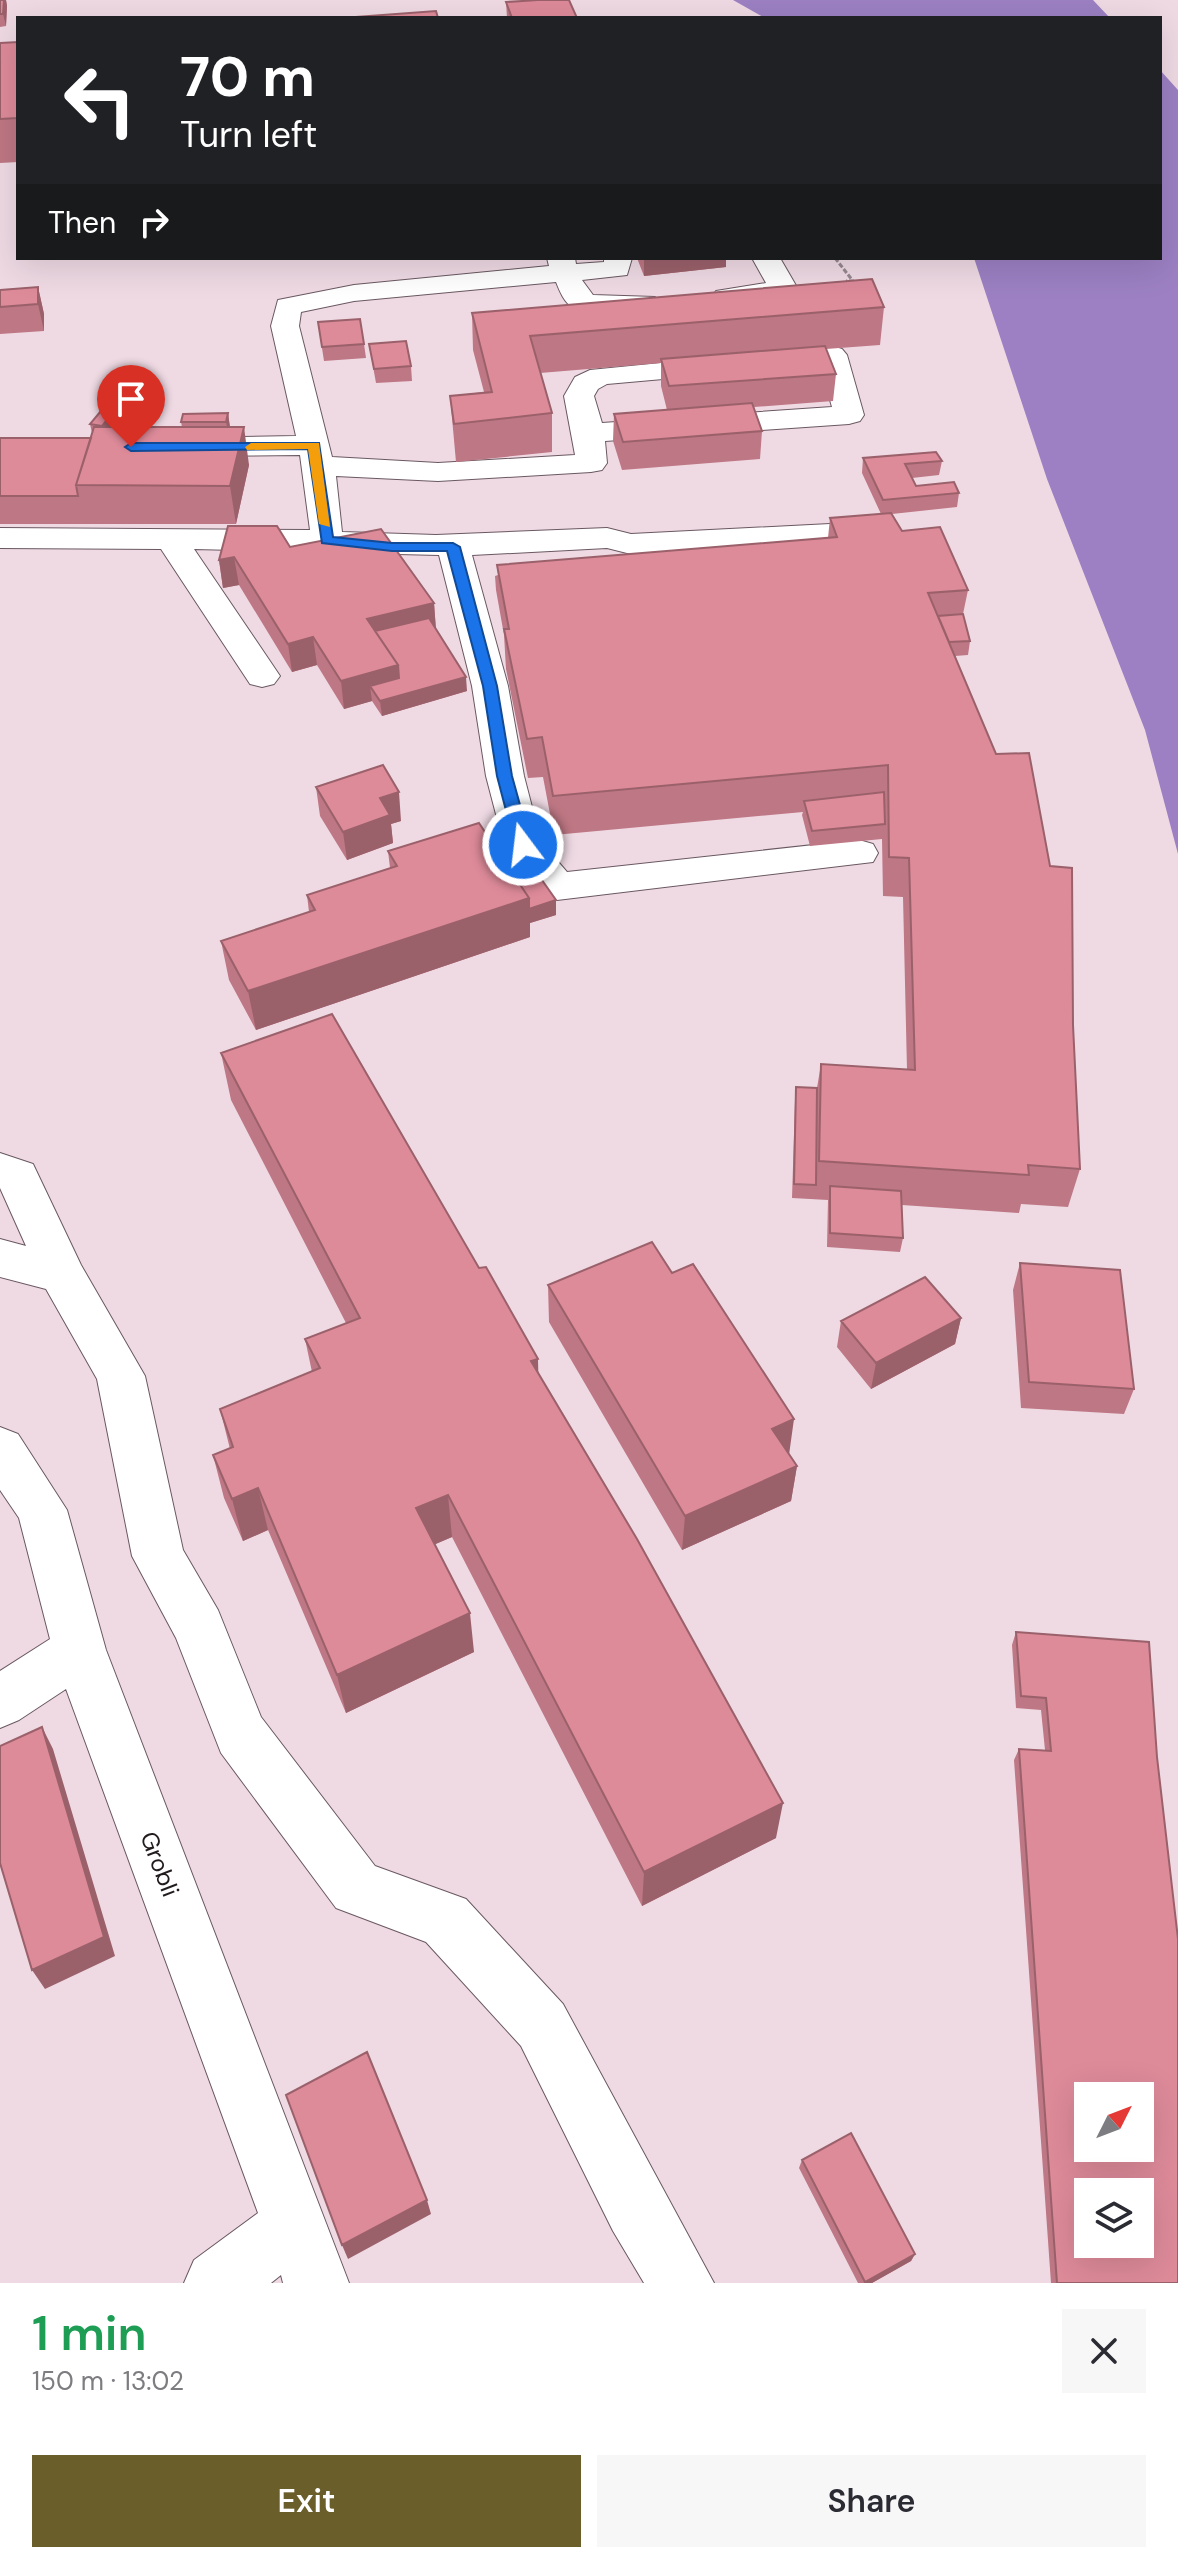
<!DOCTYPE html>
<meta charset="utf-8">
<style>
body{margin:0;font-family:"DM Sans",sans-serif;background:#f7f7f7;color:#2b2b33;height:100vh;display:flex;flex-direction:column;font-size:30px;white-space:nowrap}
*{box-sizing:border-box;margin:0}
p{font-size:26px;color:#7c7c81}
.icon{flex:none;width:44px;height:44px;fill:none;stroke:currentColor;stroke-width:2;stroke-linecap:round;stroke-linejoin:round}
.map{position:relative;height:2283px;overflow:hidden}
.side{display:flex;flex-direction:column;background:#fff;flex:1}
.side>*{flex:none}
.top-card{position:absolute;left:16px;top:16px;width:1146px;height:244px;border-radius:0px;box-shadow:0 8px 32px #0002;background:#202124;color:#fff;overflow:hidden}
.needle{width:52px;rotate:48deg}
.controls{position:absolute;left:1074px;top:2082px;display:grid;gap:16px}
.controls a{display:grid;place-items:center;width:80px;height:80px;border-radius:0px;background:#fff;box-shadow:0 8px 32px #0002;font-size:40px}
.pin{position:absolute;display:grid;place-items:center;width:68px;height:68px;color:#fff;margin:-82px -34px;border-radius:50% 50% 50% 0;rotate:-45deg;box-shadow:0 0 8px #0007}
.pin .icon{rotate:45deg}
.me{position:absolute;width:88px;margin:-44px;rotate:345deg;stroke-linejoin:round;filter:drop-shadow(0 0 6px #0008)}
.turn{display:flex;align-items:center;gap:28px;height:168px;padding:0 32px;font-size:36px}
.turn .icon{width:104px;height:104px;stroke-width:2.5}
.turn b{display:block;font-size:56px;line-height:68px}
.then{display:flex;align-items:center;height:76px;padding:0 32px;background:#0003;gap:16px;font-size:30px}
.round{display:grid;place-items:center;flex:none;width:84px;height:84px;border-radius:0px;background:#f7f7f7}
.headline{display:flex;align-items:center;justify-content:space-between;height:136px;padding:0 32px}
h1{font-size:48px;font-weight:600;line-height:60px;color:#1e9e55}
.action{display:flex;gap:16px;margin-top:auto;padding:16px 32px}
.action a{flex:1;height:92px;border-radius:0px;background:#6a5e2b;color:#fff;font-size:32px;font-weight:600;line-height:92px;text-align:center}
.action a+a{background:#f7f7f7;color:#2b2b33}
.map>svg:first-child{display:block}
</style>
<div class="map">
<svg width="1178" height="2283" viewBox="0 0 1178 2283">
<rect width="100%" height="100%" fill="#efdae4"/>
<path fill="#9c80c3" d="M733,0H1093L1110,18H765Z
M1160,70L1178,90V854L1145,730L1047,479L974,258H1160Z"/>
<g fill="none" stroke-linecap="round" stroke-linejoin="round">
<g stroke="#6a5861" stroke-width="2">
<path id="minor" d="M547,258H575L576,264L604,262V258H632L627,275L582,280L593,295L655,297L659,303L655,309C638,313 588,317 573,308C564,302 560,292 556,282L354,301L301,312L299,326L332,457L438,463L575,455L564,396L575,377L590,370L832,346L842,349L847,355L864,415L860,421L849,424L605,441L607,463L602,470L591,472L438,481L336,476L342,532L436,535L607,528L631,534L869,522L881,525L885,532L881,539L869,542L631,554L607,548L472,555L508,686L524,776L541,842L567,872L859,840L873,844L878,853L873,862L557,900L543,896L504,845L486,776L472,686L439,555L194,549L280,676L274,684L262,687L250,684L161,549L0,548V528L310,530L300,455L189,456L178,454L173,447L178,440L189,438L296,436L271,326L278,300L354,285L549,266ZM820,365L832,407L602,423L594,396L598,389L607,384Z
M752,258H780L798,289L794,295L726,305L716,303L712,297L716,291L766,283Z
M0,1153L33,1164L81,1265L145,1376L183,1550L218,1610L261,1717L375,1866L466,1899L563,2004L714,2283H644L613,2231L521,2046L426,1942L336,1908L221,1753L176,1638L132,1556L97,1379L46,1289L0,1277V1239L26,1246L0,1188Z
M0,1427L18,1434L67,1510L106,1650L349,2283H283L281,2275L271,2283H184L194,2260L258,2213L66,1689L19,1720L0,1728V1671L50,1639L19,1518L0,1490Z"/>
</g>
<path stroke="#97888f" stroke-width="3" stroke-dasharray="5 2" stroke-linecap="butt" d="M835,258L853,281H846"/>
<use href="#minor" fill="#fff" fill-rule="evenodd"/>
</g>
<path fill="#be7784" d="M0,0H6L7,6L6,26L0,27Z
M506,2L577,18H507Z
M18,42V162L0,163V43Z
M637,258H726V267L644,276Z
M38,287L44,314V331L0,334V290Z
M884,307L880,345L826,349L836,374L833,401L754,407L762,431L760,459L622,470L613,441L614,414L667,410L661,386V363L540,373L552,413V452L456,462L450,396L484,392L473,350L472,313Z
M318,322L364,344L366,358L324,361Z
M369,344L411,366L412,381L376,383Z
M228,413L230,427L249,465L236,524H0V438H91L92,433L90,424L111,414L114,427H182L181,422Z
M863,458L942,461L939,475L912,478L916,486L959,493L957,507L892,514L902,531L968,590L963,614L970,641L968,655L955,656L1073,1025L1080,1169L1068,1207L1021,1204L1019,1213L902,1205L903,1238L900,1252L827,1247L828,1200L792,1198L795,1102L796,1087L817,1088L821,1064L907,1070L903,897L883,896L882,839L810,846L802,815L803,812L554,835L543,777L528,778L506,669L504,635L496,590L495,576L498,575L497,565L828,538L830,518L881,514L862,473Z
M290,547L434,603L436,629L467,691L382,716L372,701L344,709L317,665L292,672L239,585L223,588L219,560Z
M316,787L401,821L391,824L393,843L347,860L320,816Z
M388,851L517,880L556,915L530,923V937L256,1030L229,980L221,941L309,912L307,895L390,868Z
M221,1053L479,1268L538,1359V1374L776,1838L642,1906L452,1537L435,1544L474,1652L346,1713L268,1530L243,1541L224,1498L213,1455L230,1449L220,1409L312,1372L305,1339L346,1323L231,1100Z
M1020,1263L1134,1389L1124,1414L1021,1408L1013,1290Z
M548,1285L789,1455L797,1466L791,1501L682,1550L549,1322Z
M961,1318L955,1344L871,1389L837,1347L841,1321Z
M1016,1632L1149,1642L1178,2283H1051L1014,1760L1019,1749L1045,1750L1041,1710L1016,1708L1012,1645Z
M802,2160L915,2254L911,2261L872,2283H858L799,2168Z"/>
<path fill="#9b616b" d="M4,0H6L7,6L6,26L3,14Z
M644,258H726V267L644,276Z
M38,287L44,314V331L38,304Z
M228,413L230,428L229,436L226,422Z
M111,414L114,428L105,440L102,426Z
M244,427L249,465L236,524L230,486Z
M234,557L239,585L223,588L219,560Z
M434,603L436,631L368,632L367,619Z
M313,637L317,665L292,672L288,644Z
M398,665L400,693L370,686L372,701L344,709L341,681Z
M466,677L467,691L382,716L380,701Z
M399,792L401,821L391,824L393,843L347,860L343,832L380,798Z
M529,898L556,900V915L530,923V937L256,1030L248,991Z
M961,1318L955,1344L871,1389L876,1363Z
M538,1359L539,1403L531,1361Z
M794,1419L789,1455L772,1429Z
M797,1466L791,1501L682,1550L685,1516Z
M258,1488L268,1530L243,1541L232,1499Z
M448,1495L452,1537L422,1550L416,1508Z
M470,1613L474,1652L346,1713L337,1675Z
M42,1727L53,1749L115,1956L45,1989L32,1970Z
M783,1803L776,1838L642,1906L644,1872Z
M427,2200L431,2214L348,2259L342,2245Z
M915,2254L911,2261L872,2283H864Z"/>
<path fill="#dd8a99" stroke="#9b616b" stroke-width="2" fill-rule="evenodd" d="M0,0H4L3,14H0Z
M538,0H569L577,18H512L506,2Z
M436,11L438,18H342Z
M18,42V118L0,119V43Z
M872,279L884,307L530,336L552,413L454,424L450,396L492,392L472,313Z
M38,287V304L0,307V290Z
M360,319L364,344L322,347L318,322Z
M406,341L411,366L374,369L369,344Z
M825,346L836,374L669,386L661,359Z
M752,403L762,431L623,442L614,414Z
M100,412L111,414L102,426L90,424Z
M228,413L226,422H181L183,414Z
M94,427H244L230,486L76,485Z
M0,438H91L76,485L78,496H0Z
M936,452L942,461L905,464L916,486L954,482L959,493L883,500L863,458Z
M891,513L902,531L940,527L968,590L928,593L996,754L1029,753L1050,866L1072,868L1073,1025L1080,1169L1028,1165L1029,1175L819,1161L821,1064L915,1070L909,858L889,857L888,765L553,796L542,737L527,739L504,629H509L497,565L837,537L830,518Z
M228,526H277L290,547L381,529L434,603L367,619L398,665L341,681L313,637L288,644L234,557L219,560Z
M963,614L970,641L949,642L938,616Z
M429,618L466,677L380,701L370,686L399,678L398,665L375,631Z
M383,765L399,792L380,798L390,815L343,832L316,787Z
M884,792L885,824L812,831L804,801Z
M479,823L529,898L248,991L221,941L315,910L307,895L397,866L388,851Z
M537,873L556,900L529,909V898L517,880Z
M332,1014L479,1268L486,1267L538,1359L531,1361L637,1539L783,1803L644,1872L448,1495L416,1508L470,1613L337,1675L258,1488L232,1499L213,1455L233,1447L220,1409L320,1368L305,1339L360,1318L221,1053Z
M796,1087L817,1088L816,1185L794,1184Z
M830,1186L901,1191L903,1238L830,1233Z
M652,1242L672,1273L693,1264L794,1419L772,1429L797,1466L685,1516L548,1285Z
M1020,1263L1120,1270L1134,1389L1029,1382Z
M925,1277L961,1318L876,1363L841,1321Z
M1016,1632L1149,1642L1157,1757L1178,1939V2283H1057L1019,1749L1051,1751L1046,1698L1021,1696ZM1088,2096H1140V2148H1088ZM1088,2192H1140V2244H1088Z
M42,1727L104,1937L32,1970L0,1863V1746Z
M367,2052L427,2200L342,2245L286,2095Z
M851,2133L915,2254L865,2282L802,2160Z"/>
<path fill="#1a73e8" stroke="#114b97" stroke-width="2" d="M319,443L333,537L392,543H453L460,547L497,686L512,776L531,845L529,849H517L515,845L497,776L483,686L447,551H392L322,543L308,449L131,451L125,447L131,443Z"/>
<path fill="#f59e0b" d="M251,443H319L330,527L319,524L308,449L247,450L245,447Z"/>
<g text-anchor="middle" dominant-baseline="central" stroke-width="8" stroke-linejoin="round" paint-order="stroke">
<g font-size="24" fill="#221b1e" stroke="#fff">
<text transform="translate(160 1864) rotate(69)">Grobli</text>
</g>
</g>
</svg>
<div class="controls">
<a><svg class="needle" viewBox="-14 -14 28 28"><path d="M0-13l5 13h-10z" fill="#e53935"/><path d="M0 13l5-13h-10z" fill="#7c7c81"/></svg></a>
<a><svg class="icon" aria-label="layers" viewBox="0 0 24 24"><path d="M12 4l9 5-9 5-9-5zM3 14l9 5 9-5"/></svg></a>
</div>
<div class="pin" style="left:131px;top:447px;background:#d93025"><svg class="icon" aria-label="arrive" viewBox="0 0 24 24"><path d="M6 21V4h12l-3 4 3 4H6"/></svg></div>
<svg class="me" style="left:523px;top:845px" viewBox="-20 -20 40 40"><circle r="17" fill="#1a73e8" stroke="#fff" stroke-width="3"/><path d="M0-11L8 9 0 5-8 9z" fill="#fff"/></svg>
<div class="top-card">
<div class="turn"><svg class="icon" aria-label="left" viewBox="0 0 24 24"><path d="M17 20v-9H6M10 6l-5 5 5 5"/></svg><div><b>70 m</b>Turn left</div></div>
<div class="then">Then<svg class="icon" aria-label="right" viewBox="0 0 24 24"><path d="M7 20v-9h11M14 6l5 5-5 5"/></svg></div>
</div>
</div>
<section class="side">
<div class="headline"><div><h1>1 min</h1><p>150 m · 13:02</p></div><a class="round"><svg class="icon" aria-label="close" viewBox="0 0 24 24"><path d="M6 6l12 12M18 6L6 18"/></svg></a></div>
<div class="action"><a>Exit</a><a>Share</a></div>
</section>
